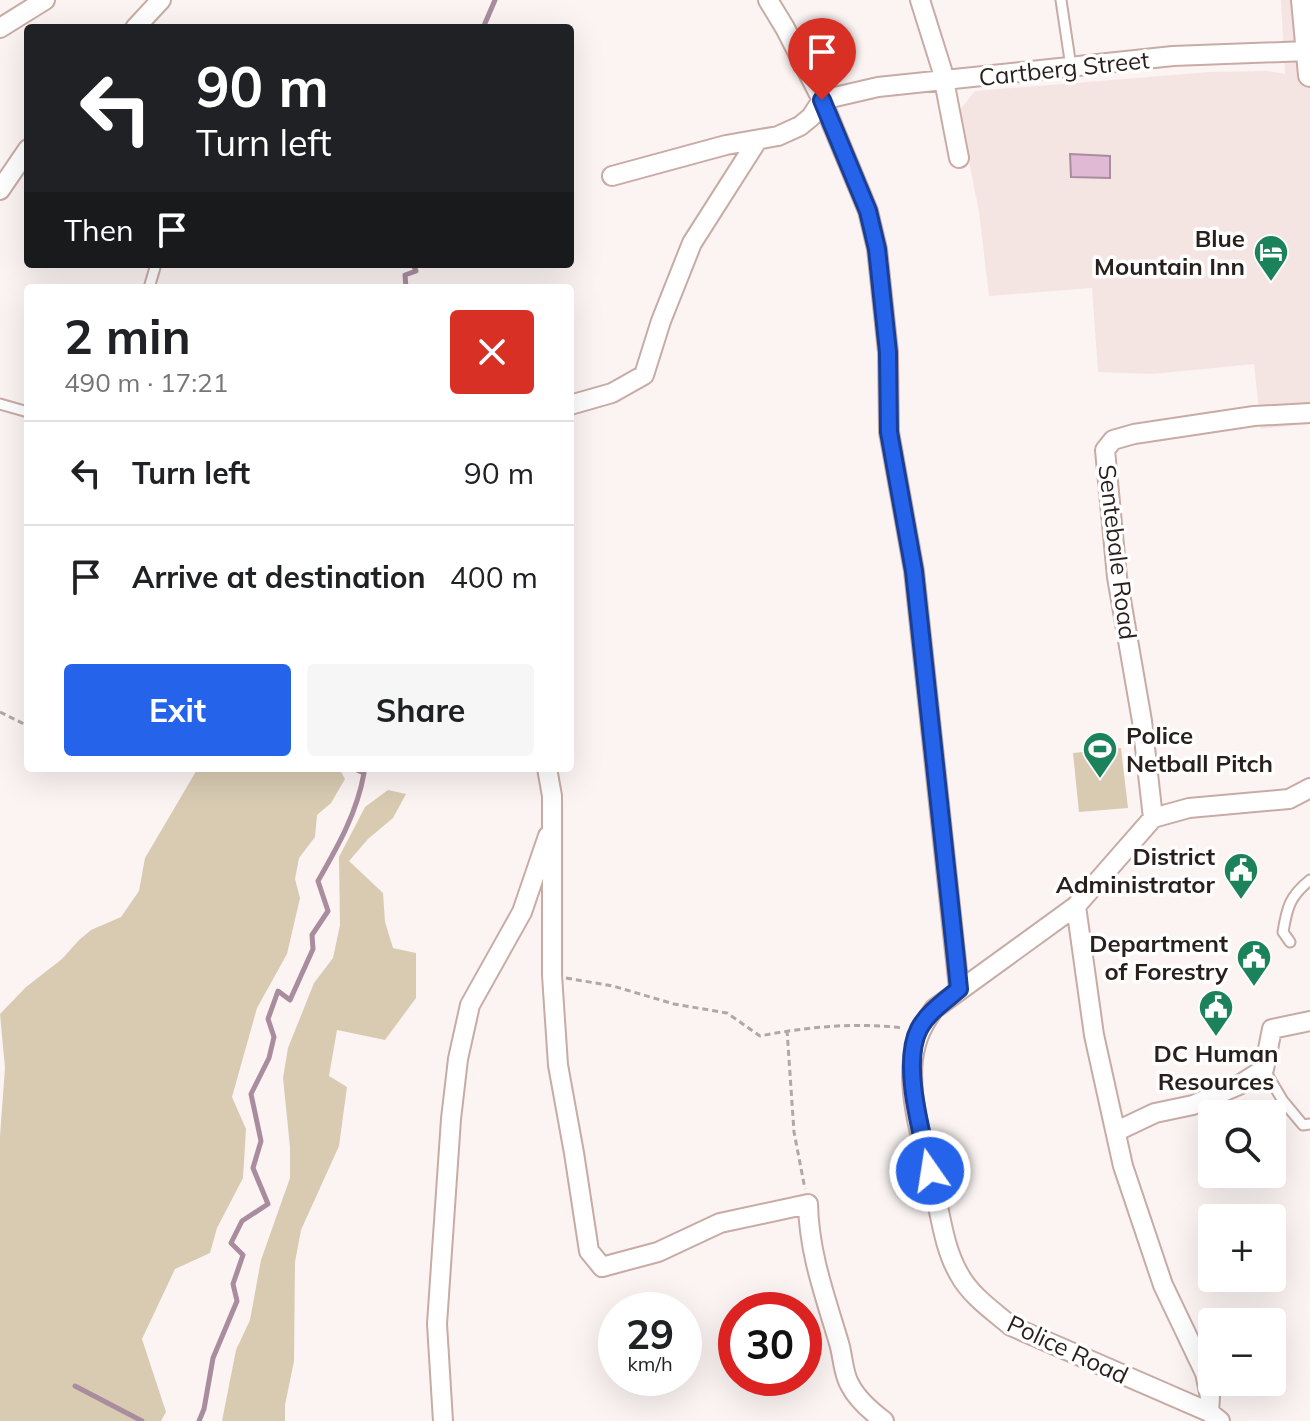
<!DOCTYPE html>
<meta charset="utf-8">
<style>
body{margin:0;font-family:Mulish,sans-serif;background:#f6f6f6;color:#202124;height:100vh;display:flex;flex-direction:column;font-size:30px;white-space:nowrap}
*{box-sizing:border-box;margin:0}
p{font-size:26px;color:#757577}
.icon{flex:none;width:44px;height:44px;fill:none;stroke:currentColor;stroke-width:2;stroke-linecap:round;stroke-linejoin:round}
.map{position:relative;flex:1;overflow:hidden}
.drawer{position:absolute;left:24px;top:284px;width:550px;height:488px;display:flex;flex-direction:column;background:#fff;border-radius:8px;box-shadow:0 8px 32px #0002}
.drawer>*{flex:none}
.guide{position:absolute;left:24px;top:24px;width:550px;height:244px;border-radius:8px;box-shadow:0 8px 32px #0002;background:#202124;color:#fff;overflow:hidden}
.buttons{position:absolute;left:1198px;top:1100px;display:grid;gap:16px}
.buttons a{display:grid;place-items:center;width:88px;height:88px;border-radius:8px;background:#fff;box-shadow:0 8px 32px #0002;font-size:40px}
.speed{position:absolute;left:598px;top:1292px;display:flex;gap:16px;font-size:40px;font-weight:700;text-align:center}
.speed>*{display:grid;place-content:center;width:104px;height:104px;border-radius:50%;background:#fff;box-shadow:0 8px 32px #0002;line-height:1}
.speed small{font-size:20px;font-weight:400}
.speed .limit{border:12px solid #d22;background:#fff;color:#111}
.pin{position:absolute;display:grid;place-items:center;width:68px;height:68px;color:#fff;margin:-82px -34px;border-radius:50% 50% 50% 0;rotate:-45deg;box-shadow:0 0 8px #0007}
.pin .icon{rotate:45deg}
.me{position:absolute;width:88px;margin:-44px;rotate:347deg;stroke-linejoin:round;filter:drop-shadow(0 0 6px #0008)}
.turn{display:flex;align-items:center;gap:28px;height:168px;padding:0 40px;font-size:36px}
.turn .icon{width:104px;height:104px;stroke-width:2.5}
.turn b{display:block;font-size:56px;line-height:68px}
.then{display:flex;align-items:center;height:76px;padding:0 40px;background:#0003;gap:16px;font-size:30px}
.round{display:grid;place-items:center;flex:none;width:84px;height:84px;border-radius:8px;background:#f6f6f6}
.head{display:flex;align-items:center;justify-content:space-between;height:136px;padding:0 40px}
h1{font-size:48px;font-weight:700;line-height:60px}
.cta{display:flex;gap:16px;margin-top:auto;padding:16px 40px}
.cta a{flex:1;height:92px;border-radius:8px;background:#2563eb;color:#fff;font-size:32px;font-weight:700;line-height:92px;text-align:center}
.cta a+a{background:#f6f6f6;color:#202124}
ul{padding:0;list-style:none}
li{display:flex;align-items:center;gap:24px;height:104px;padding:0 40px;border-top:2px solid #e0e0e0}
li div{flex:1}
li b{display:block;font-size:30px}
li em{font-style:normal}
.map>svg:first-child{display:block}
</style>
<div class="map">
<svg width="1310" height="1421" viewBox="0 0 1310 1421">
<rect width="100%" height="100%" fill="#fbf4f3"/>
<path fill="#f5e5e2" d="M1281,0H1310V424L1261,429L1254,364L1153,374L1098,372L1092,288L989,296L979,212L959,111L975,91L1210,72L1268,71L1285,74Z"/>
<path fill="#d8cbb2" d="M1121,748L1128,808L1079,812L1073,753Z
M198,768H339L345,779L331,803L317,815L315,837L299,858L295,879L300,898L287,954L257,1008L232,1097L246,1129L243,1178L217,1228L210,1253L175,1269L142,1339L166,1412L161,1421H0V1136L5,1068L0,1014L26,987L62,959L79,940L91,930L121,917L139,891L145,858Z
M388,790L406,794L393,818L368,839L349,861L383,893L385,922L393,948L416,953V998L385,1040L337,1030L329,1076L347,1087L339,1146L301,1230L295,1262L294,1361L285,1405V1421H222L236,1350L250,1320L261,1260L290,1178V1147L283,1078L288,1048L314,983L333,958L340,925L339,857L365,807Z"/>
<path fill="#e0bad5" stroke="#a98c9e" stroke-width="2" d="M1070,154L1110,156V178L1071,177Z"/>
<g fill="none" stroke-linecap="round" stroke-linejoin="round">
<path stroke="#a98c9e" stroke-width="5" d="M483,28L495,0
M406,288L405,275L416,271L413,264
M75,1386L142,1421
M199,1421L204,1409L213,1358L237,1301L233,1284L243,1255L231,1243L242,1221L268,1204L253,1168L261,1141L251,1094L269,1058L274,1037L268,1019L278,991L290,1000L313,949L312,935L328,911L318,881C338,846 357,813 364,773L352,768"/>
<g stroke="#c8aba5" stroke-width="13">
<path id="service" d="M1061,0L1071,67
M149,288L156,264
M0,404L28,412
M1290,942L1283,932C1287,907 1290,896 1310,880
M1264,1069L1283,1101L1303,1125L1310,1124"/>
</g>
<g stroke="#c8aba5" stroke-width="22">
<path id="minor" d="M768,0L785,28L822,100L868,211L877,249L888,352L889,432L914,571L959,989
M920,0L942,70L959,158
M0,28L45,0
M135,28L161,0
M612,176L726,145L778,136L800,126L811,117L822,100L878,87L1173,56L1308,51
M0,190L28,149
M570,405L612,393L644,375L661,321L692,243L757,141
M547,768L552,796V975L558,1065L574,1153L589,1251L602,1267L658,1252L720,1223L808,1204C809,1253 825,1296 839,1343C843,1356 843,1374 850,1385C857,1399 872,1412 884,1421
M1153,818L1142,721L1117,577L1105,450L1113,440L1134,434L1254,416L1310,413
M1076,906L1094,1035L1123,1166L1163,1285L1205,1373L1210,1397L1209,1412
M1117,1131L1155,1113L1193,1105L1239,1085L1264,1069L1272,1029L1310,1021
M443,1421L437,1324L451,1119L458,1059L470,1005L522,912L548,836
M1220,1421L1209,1412L1011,1326C993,1311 970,1295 959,1274C945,1250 941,1219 935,1192C925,1150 908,1102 913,1059C916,1038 922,1026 934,1009L1076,906L1153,818L1189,808L1289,799L1310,788"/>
</g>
<g stroke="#c8aba5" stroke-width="26">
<path id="tertiary" d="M1303,0L1310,75"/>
</g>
<path stroke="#b0a7a6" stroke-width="3" stroke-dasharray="6 4" stroke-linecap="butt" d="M0,712L28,726
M566,978L613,986L674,1004L727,1013L760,1036C806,1027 856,1022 903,1028
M787,1030L794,1132L805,1189"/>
<use href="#service" stroke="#fff" stroke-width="9"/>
<use href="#minor" stroke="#fff" stroke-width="18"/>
<use href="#tertiary" stroke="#fff" stroke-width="22"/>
</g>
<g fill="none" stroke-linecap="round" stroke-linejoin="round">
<g stroke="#184099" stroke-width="20">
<path id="route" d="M822,100L868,211L877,249L888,352L889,432L914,571L956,959L959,989C945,1001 928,1012 919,1029C901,1064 922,1134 930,1171"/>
</g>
<use href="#route" stroke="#2563eb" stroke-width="14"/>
</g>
<defs>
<g id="hotel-pin" transform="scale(1.8)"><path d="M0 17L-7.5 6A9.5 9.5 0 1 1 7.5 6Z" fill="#1c825c" stroke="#fff"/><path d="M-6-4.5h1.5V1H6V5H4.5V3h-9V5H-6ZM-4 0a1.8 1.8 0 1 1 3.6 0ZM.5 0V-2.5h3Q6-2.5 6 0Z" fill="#fff"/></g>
<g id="stadium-pin" transform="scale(1.8)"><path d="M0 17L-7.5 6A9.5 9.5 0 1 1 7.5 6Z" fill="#1c825c" stroke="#fff"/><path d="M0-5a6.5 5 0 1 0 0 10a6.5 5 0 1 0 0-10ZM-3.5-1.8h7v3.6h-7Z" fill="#fff"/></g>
<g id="civic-pin" transform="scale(1.8)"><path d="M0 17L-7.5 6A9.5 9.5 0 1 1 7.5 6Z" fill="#1c825c" stroke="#fff"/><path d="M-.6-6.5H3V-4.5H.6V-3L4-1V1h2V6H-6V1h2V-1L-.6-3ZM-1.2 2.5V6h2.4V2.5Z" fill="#fff"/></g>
</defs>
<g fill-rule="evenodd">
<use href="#hotel-pin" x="1271" y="252"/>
<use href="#stadium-pin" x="1100" y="749"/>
<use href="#civic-pin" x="1241" y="870"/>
<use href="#civic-pin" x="1254" y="957"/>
<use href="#civic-pin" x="1216" y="1007"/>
</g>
<g text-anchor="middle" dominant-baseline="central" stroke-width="7" stroke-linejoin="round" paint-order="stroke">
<g font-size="24" fill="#291f1d" stroke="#fff">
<text transform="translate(1064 68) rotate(-6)">Cartberg Street</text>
<text transform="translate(1118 552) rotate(83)">Sentebale Road</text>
<text transform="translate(1068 1349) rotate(25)">Police Road</text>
</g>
<g font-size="24" font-weight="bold" fill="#291f1d" stroke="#fff" text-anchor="end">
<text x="1245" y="238">Blue<tspan x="1245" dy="28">Mountain Inn</tspan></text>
<text x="1126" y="735" text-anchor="start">Police<tspan x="1126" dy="28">Netball Pitch</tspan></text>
<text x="1215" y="856">District<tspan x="1215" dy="28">Administrator</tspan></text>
<text x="1228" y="943">Department<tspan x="1228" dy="28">of Forestry</tspan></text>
<text x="1216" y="1053" text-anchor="middle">DC Human<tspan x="1216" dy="28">Resources</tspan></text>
</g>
</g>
</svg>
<div class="buttons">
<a><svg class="icon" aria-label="search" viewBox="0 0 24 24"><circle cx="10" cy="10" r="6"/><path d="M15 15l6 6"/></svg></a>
<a>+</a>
<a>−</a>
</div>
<div class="speed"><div>29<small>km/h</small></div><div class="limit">30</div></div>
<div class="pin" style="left:822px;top:100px;background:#d93025"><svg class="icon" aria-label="arrive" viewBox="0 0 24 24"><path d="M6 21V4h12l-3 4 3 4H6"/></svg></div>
<svg class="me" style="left:930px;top:1171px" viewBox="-20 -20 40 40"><circle r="17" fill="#2563eb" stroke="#fff" stroke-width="3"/><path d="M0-11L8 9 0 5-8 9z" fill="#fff"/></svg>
<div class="guide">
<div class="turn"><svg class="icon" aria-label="left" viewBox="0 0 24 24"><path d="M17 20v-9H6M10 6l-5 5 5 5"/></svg><div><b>90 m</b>Turn left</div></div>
<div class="then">Then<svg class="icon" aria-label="arrive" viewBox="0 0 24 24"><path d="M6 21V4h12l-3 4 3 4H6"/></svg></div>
</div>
<section class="drawer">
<div class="head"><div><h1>2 min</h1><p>490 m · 17:21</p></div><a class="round" style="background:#d93025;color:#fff"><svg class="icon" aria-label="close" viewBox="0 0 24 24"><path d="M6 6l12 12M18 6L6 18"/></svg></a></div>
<ul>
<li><svg class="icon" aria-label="left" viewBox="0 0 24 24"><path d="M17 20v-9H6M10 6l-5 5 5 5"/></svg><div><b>Turn left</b></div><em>90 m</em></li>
<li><svg class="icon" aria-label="arrive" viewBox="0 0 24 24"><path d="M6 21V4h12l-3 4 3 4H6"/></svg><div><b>Arrive at destination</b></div><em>400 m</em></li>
</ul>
<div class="cta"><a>Exit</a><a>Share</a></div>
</section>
</div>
